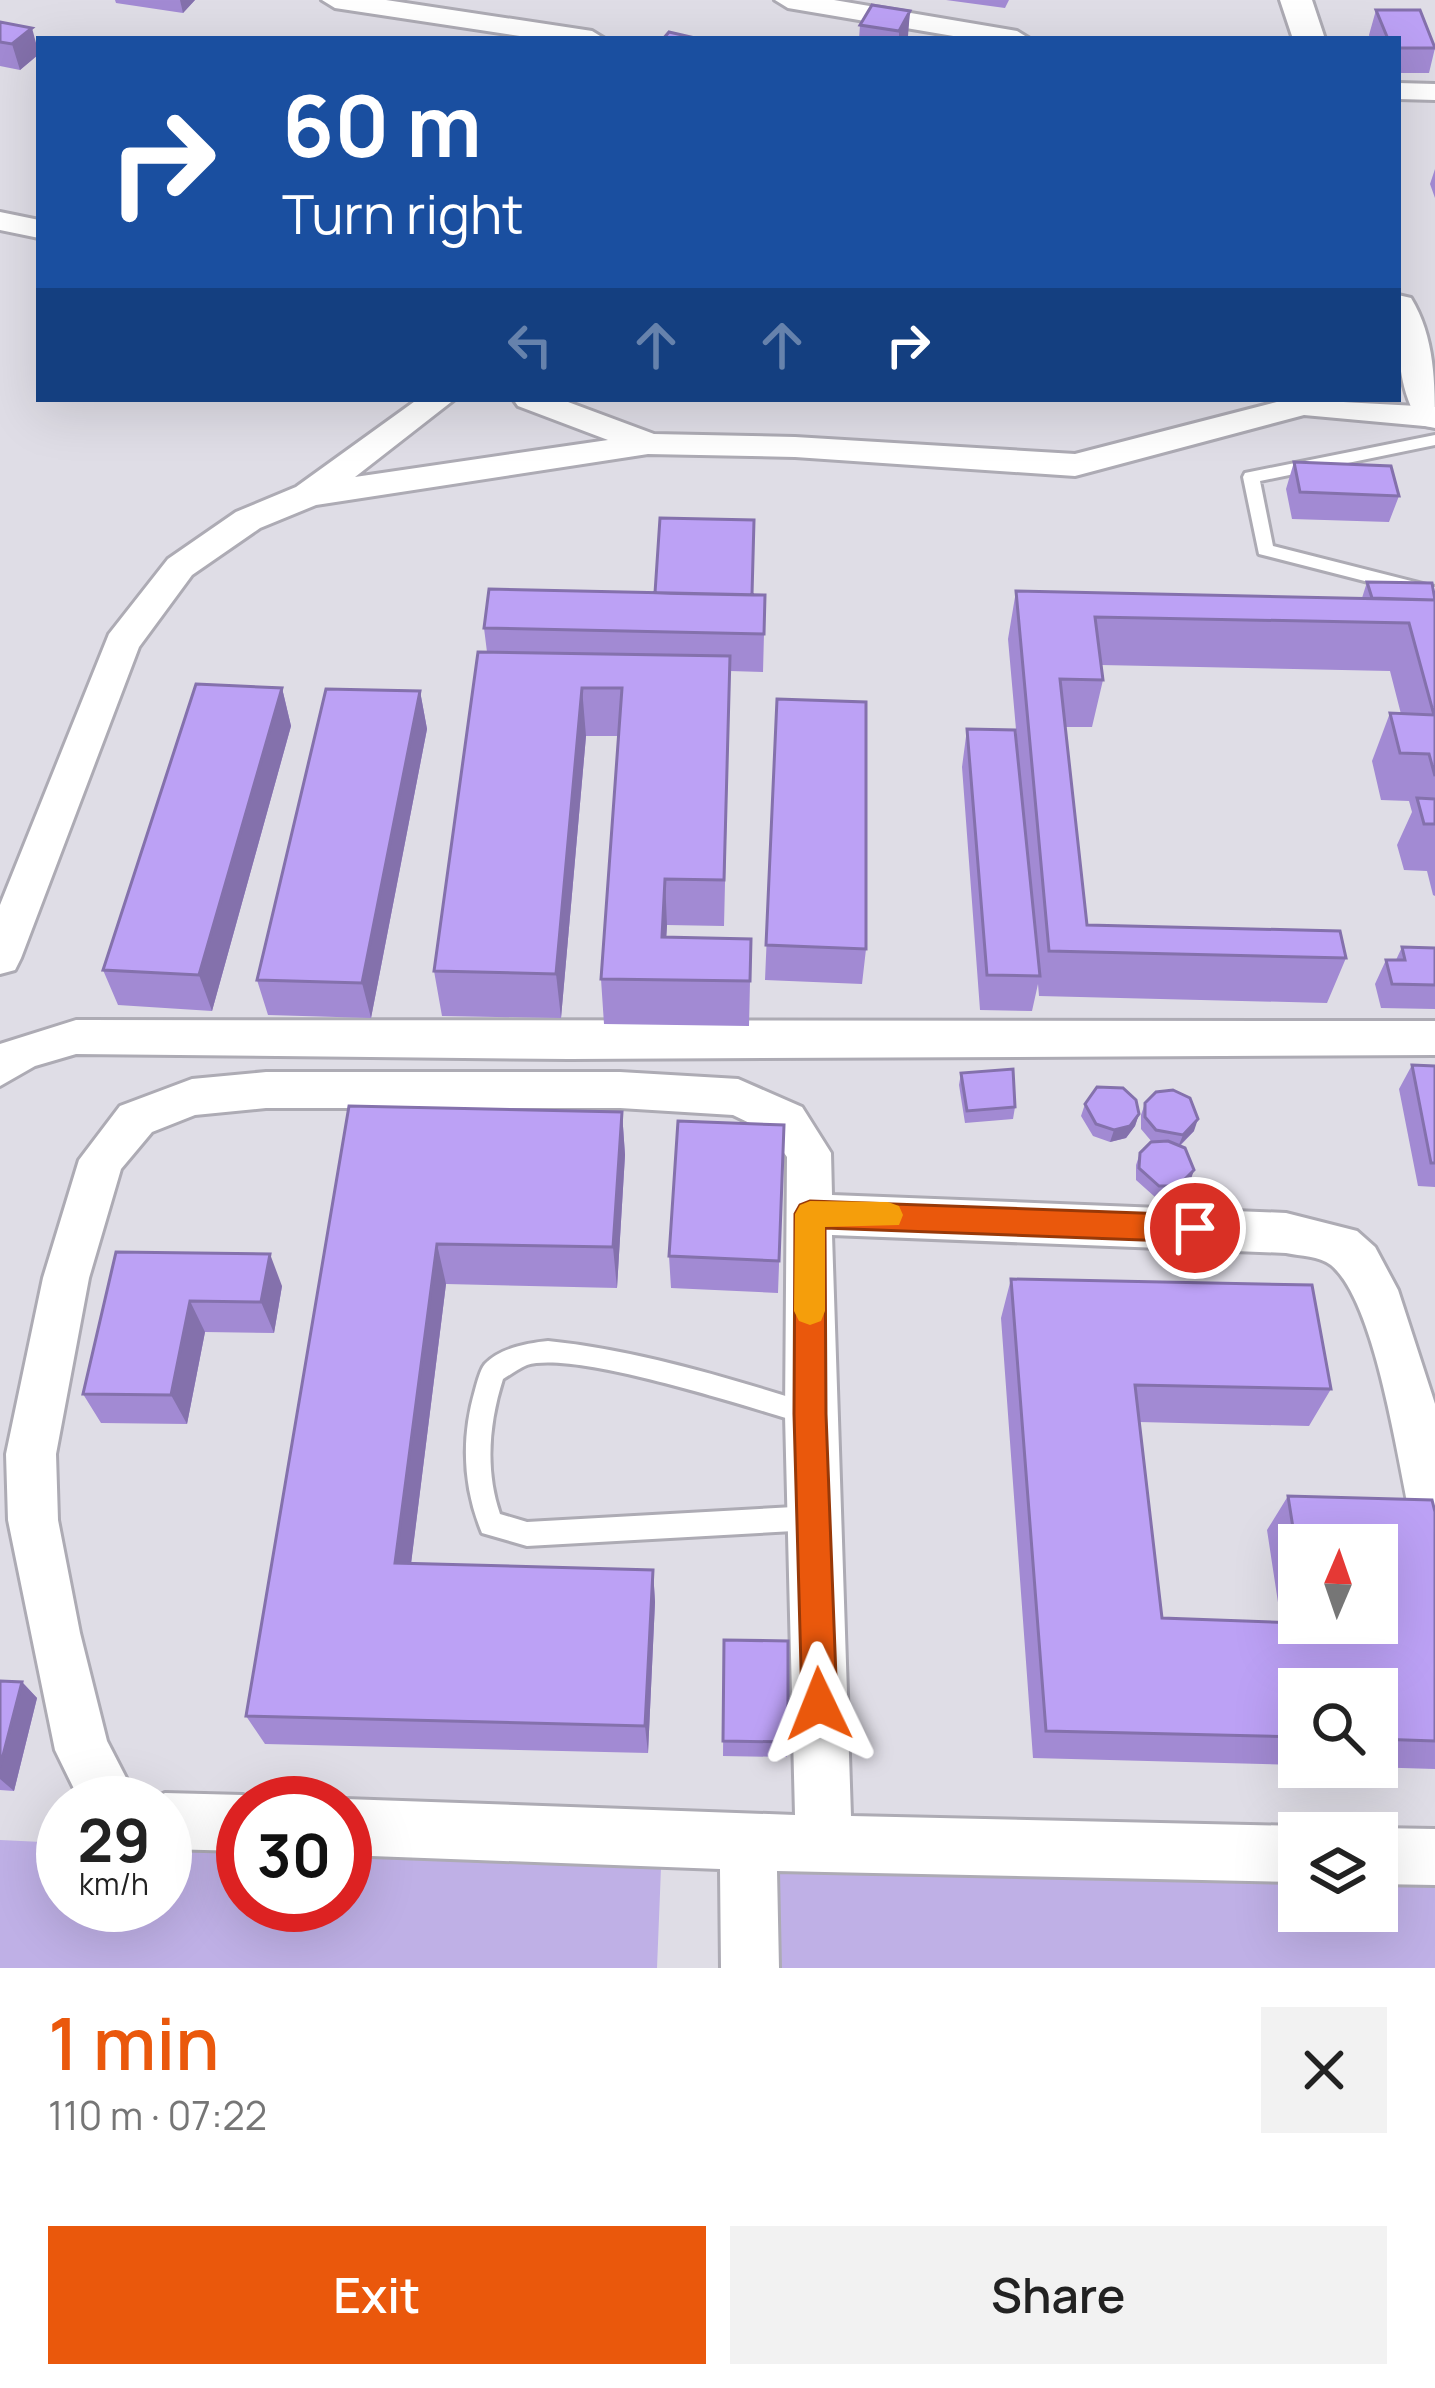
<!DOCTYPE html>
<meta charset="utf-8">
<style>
body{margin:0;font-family:Manrope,sans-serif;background:#f2f2f2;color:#222;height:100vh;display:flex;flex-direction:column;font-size:45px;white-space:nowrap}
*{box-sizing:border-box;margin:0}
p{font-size:39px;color:#767676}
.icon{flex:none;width:66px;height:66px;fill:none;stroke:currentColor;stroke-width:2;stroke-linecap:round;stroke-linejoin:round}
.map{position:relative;height:1968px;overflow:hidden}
.details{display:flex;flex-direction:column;background:#fff;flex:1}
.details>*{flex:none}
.hud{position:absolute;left:36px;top:36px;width:1365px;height:366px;border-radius:0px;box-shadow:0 12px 48px #0002;background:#1a4fa0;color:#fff;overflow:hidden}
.needle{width:78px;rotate:2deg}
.controls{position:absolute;left:1278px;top:1524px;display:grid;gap:24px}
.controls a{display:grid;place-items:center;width:120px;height:120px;border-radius:0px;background:#fff;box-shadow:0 12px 48px #0002;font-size:60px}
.speed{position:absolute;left:36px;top:1776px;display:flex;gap:24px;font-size:60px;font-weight:700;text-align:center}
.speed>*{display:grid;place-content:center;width:156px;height:156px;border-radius:50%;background:#fff;box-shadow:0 12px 48px #0002;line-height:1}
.speed small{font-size:30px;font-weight:400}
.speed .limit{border:18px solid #d22;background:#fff;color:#111}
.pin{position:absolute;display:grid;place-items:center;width:102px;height:102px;color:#fff;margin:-51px;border:6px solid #fff;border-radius:50%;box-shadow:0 3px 12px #0007}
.me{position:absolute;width:132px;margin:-66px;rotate:358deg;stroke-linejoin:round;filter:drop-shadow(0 0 9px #0008)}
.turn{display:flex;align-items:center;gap:42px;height:252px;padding:0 48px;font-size:54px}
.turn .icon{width:156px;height:156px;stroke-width:2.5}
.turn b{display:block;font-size:84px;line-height:102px}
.lanes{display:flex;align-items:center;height:114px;padding:0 48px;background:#0003;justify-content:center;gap:60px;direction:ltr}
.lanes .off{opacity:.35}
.round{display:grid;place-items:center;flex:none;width:126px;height:126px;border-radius:0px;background:#f2f2f2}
.overview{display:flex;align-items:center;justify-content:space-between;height:204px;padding:0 48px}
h1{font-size:72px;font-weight:600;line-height:90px;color:#ea580c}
.button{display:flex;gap:24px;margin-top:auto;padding:24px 48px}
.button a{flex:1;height:138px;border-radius:0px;background:#ea580c;color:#fff;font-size:48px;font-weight:600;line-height:138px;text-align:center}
.button a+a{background:#f2f2f2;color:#222}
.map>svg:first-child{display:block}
</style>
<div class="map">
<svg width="1435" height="1968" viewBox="0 0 1435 1968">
<rect width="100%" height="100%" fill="#dfdde6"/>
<path fill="#bfb0e6" d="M0,1840L63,1843V1905H165V1847L243,1851V1905H345V1855L661,1868L657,1968H0Z
M771,1856L1299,1869V1911H1377V1871L1435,1873V1968H771Z"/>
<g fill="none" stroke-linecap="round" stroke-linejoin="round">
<g stroke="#adabb4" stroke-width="6">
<path id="service" d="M1435,435V445L1260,481L1273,546L1435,587V599L1259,554L1243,477L1245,473Z
M548,1341C637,1350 724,1377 809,1403L818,1406L821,1414L818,1422L809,1425C754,1409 576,1350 527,1365C519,1368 510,1375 503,1379C489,1423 485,1470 500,1514L527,1522L812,1506L821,1509L825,1518L821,1527L812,1530L527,1546L482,1533C463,1487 461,1438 475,1390C477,1383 480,1370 485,1364C500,1348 528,1343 548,1341Z"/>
</g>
<g stroke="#adabb4" stroke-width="6">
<path id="minor" d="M322,0H386L592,31L605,39H540L335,8Z
M775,0H834L1017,31L1030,39H971L788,8Z
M1398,83L1435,84V100L1398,99Z
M0,212L39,220V238L0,230Z
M418,399H455L355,477L608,440L518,406L513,399H560L654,434L795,437L1075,454L1288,399L1435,407V427L1304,415L1075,476L795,457L648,454L316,505L260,528L192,575L139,647L21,958L15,970L0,974V905L109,634L168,559L236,512L296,487Z
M76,1020L1435,1021V1055L569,1059L76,1054L35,1066L0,1086V1044Z
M266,1072H620L738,1079L802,1107L831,1153L832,1195L1286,1213L1357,1231L1375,1247L1398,1290L1435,1404V1540L1417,1532L1410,1515C1397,1457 1375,1301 1331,1265C1319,1256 1301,1256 1286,1253L832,1235L851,1816L1299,1826L1316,1833H1299V1882L777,1871L779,1968H721L720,1869L345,1855V1803H335L345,1799L795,1815L785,1415L787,1157L770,1133L733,1115L620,1108H266L195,1115L152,1132L121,1169L89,1278L56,1454L58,1520L80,1633L107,1741L139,1803H81L55,1750L8,1520L6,1454L43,1278L79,1160L120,1106L192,1079Z
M165,1793L243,1795L262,1803H243V1851L165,1849V1803H145Z
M1377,1828L1435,1829V1885L1377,1884V1833H1364Z"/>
</g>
<g stroke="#adabb4" stroke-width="6">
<path id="tertiary" d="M1280,0H1312L1325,39H1293Z
M1398,295L1411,298C1435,337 1435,384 1435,428L1421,425C1395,386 1398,339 1398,295Z"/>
</g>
<use href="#service" fill="#fff" fill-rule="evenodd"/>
<use href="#minor" fill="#fff" fill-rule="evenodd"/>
<use href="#tertiary" fill="#fff" fill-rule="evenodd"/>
</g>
<path fill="#a28ad3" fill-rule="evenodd" d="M115,0H195L183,13L116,3Z
M946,0H1009L1005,8Z
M1376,10L1435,48L1429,73H1398V39H1370L1369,35Z
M910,11L907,39H859L860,25Z
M0,22L39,54L20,70L0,66Z
M1435,169V198L1430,184Z
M1294,462L1399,496L1389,522L1292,519L1286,489Z
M1367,582L1435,592V896L1433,895L1427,871L1404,870L1397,845L1412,812L1409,801L1381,800L1372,761L1390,713L1401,714L1390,671L1101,665L1103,680L1092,727H1065L1087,925L1346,958L1327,1003L1039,996L1038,984L1032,1011L980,1010L962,767L967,729L1021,786L1008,639L1016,591L1362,598Z
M752,595H765L763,672L730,671L724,926L667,925L666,937L751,939L749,1026L604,1024L601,979L619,736H586L561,1018L442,1016L434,971L487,652L484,628Z
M282,688L291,726L212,1011L118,1005L103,970Z
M420,691L427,729L371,1018L268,1015L257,980Z
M777,699L866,949L862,984L765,980Z
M1402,947L1435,948V1009L1381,1008L1375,984L1386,960H1396Z
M1412,1065L1435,1066V1187L1418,1186L1399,1089Z
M961,1073L1015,1107L1013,1119L965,1123L959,1085Z
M1145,1103L1194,1131L1180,1146L1190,1182L1173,1198L1155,1197L1136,1180V1165L1140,1153L1152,1142L1141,1129V1115Z
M1085,1104L1139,1114L1135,1126L1126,1138L1110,1142L1093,1136L1081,1116Z
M349,1106L622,1112L625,1155L617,1288L446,1284L411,1563L653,1570L655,1602L648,1753L265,1744L246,1716Z
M784,1125L778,1293L671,1288L669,1256Z
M116,1252L282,1286L274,1333L205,1332L187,1424L101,1423L83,1394Z
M1011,1279L1331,1389L1309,1426L1139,1422L1162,1618L1281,1622L1267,1530L1288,1496L1435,1512V1769L1368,1767H1377V1689H1299V1765L1033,1758L1001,1318ZM1299,1545L1377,1623H1299Z
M724,1640L788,1742L787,1757L723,1756Z
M0,1681L22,1682L37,1698L14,1791L0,1790Z"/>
<path fill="#8471ac" d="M180,0H195L183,13Z
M910,11L908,36L907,39H899V31Z
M32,28L39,54L20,70L12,44Z
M282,688L291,726L212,1011L199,975Z
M582,688L586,736L561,1018L556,974Z
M420,691L427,729L371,1018L362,983Z
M665,879L667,925L664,982L662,937Z
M622,1112L625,1155L617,1288L613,1247Z
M1139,1114L1135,1126L1126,1138L1110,1142L1114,1130Z
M1198,1119L1194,1131L1178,1147L1183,1135Z
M1194,1170L1190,1182L1173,1198L1178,1186Z
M437,1244L446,1284L407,1596L395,1563Z
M270,1254L282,1286L274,1333L261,1302Z
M190,1301L205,1332L187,1424L171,1395Z
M653,1570L655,1602L648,1753L645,1726Z
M22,1682L37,1698L14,1791L0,1779V1767Z"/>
<path fill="#bca1f5" stroke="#8471ac" stroke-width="3" d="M872,5L910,11L899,31L860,25Z
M1376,10H1420L1435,48H1398V39H1388Z
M0,22L32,28L12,44L0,42Z
M669,32L695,38L663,39Z
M1294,462L1391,466L1399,496L1300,492Z
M660,518L754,520L752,595L655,593Z
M1367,582L1432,583L1435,600L1372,598Z
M489,589L765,595L764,634L484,628Z
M1016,591L1435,600V776L1429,754L1400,753L1390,713L1434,715L1409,623L1095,617L1103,680L1060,679L1087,925L1340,931L1346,958L1049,951Z
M478,652L730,656L724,880L665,879L662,937L751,939L750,981L601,979L622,688H582L556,974L434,971Z
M196,684L282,688L199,975L103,970Z
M326,689L420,691L362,983L257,980Z
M777,699L866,702V949L766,945Z
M967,729L1015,730L1040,976L987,975Z
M1417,798L1435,799V824H1424Z
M1402,947L1435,948V985L1392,984L1386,960H1405Z
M1412,1065L1435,1066V1163H1431Z
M1013,1069L1015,1107L967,1111L961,1073Z
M1097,1087L1123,1088L1136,1100L1139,1114L1130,1126L1114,1130L1096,1124L1085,1104Z
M1173,1090L1190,1098L1198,1119L1183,1135L1156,1130L1145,1117V1103L1156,1092Z
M349,1106L622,1112L613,1247L437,1244L395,1563L653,1570L645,1726L246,1716Z
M678,1121L784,1125L779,1261L669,1256Z
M1168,1141L1185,1148L1194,1170L1178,1186H1159L1139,1168L1140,1153L1151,1142Z
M116,1252L270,1254L261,1302L190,1301L171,1395L83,1394Z
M1011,1279L1312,1285L1331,1389L1135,1385L1162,1618L1299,1623H1377V1545H1299V1566L1288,1496L1432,1500L1435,1512V1741L1377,1739V1689H1299V1737L1046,1731Z
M724,1640L788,1641V1742L723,1741Z
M0,1681L22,1682L0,1767Z"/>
<path fill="#ea580c" stroke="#983908" stroke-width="3" d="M810,1201L1195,1215L1205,1219L1210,1228L1205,1238L1195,1242L825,1228L826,1414L837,1704L832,1716L819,1721L807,1716L802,1704L794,1414L795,1214L800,1205Z"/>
<path fill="#f59e0b" d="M810,1201L888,1202L899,1206L903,1215L899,1225L825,1227V1311L821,1321L810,1325L799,1321L794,1311L795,1214L800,1205Z"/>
</svg>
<div class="controls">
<a><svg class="needle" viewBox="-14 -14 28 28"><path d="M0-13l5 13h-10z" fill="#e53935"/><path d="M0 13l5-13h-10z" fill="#767676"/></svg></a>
<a><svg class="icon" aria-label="search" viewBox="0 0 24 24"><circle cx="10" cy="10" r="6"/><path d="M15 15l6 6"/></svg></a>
<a><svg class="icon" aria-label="layers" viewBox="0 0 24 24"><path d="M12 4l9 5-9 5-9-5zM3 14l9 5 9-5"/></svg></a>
</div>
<div class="speed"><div>29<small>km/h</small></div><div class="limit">30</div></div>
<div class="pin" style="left:1195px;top:1228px;background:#d93025"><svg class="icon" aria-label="arrive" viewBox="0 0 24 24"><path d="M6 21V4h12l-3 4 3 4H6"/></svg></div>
<svg class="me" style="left:819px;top:1704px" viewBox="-20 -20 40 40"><path d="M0-17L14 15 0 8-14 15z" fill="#ea580c" stroke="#fff" stroke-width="4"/></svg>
<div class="hud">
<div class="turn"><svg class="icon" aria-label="right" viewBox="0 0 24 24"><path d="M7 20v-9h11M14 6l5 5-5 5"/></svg><div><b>60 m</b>Turn right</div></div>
<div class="lanes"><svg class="icon off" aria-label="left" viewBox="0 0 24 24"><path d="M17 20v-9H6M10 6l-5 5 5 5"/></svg><svg class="icon off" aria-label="ahead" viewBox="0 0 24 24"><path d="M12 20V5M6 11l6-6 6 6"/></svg><svg class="icon off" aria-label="ahead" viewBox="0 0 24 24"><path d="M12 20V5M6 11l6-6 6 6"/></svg><svg class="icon" aria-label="right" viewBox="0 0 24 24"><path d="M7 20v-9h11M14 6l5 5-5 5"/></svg></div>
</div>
</div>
<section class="details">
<div class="overview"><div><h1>1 min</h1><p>110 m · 07:22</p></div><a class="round"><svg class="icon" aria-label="close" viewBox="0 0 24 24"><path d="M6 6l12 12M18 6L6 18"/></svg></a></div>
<div class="button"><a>Exit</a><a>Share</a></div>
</section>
